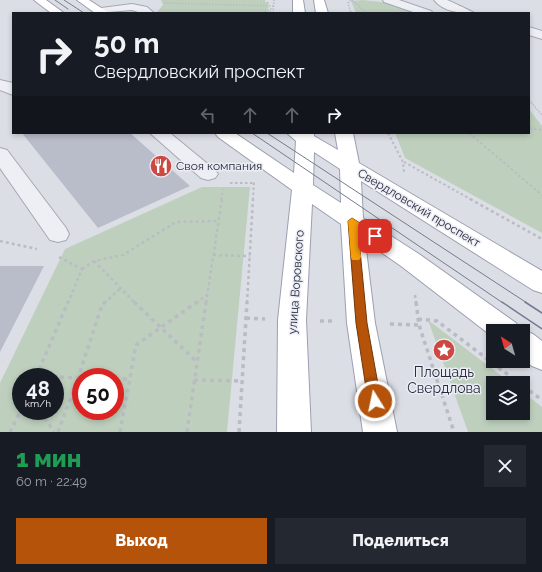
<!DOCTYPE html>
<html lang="ru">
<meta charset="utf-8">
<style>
body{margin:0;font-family:Raleway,sans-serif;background:#242831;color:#f1f3f6;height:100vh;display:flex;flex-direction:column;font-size:15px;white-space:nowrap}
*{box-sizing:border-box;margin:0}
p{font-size:13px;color:#9ea1a6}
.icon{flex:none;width:22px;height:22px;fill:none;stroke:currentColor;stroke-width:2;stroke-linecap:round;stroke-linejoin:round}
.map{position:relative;height:432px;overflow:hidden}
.drawer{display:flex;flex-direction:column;background:#171b24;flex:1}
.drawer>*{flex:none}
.banner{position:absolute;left:12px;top:12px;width:518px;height:122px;border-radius:0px;box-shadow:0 2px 6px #0003;background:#171b24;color:#f1f3f6;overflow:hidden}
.needle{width:26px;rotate:323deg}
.tools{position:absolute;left:486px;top:324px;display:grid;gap:8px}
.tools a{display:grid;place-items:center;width:44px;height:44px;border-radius:0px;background:#171b24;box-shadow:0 2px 6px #0003;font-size:20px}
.speed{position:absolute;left:12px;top:368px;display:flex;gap:8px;font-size:20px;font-weight:700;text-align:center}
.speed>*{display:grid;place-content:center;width:52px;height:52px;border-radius:50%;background:#171b24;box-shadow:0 2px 6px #0003;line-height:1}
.speed small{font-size:10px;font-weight:400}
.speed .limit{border:6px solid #d22;background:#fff;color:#111}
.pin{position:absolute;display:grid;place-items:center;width:34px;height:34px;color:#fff;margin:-17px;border-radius:8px;box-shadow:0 2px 6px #0006}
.me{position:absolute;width:44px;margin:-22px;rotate:350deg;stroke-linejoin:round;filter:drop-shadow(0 0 3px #0008)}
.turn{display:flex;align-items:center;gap:14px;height:84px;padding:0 16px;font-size:18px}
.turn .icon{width:52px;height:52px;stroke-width:2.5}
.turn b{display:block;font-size:28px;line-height:34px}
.lanes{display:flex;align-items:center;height:38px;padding:0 16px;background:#0003;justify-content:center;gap:20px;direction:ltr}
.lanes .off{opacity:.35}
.round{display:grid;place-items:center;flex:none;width:42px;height:42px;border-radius:0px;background:#242831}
.head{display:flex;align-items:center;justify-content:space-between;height:68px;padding:0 16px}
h1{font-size:24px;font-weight:800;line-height:30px;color:#1e9e55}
.button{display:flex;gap:8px;margin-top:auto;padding:8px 16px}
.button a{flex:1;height:46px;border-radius:0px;background:#b45309;color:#fff;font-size:16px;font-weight:800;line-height:46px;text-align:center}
.button a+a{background:#242831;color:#f1f3f6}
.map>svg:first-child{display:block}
</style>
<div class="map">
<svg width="542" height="432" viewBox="0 0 542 432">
<rect width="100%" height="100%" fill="#dcdee6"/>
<path fill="#bed0bd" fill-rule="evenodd" d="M161,0H265V2H269L268,7H270L268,8L267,12L271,10V13H156L163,5Z
M363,0L389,3L419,13H356L351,1Z
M529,109L542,126V233L405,158L395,133H529Z
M202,187H250L227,432H0V383L65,249ZM21,377H55V411H21ZM81,377H115V411H81Z
M428,320L511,383H493V413H523V392L542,407V432H468Z"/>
<path fill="#b9bcc9" d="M22,133H130L190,186L98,228Z
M0,266H44L0,352Z"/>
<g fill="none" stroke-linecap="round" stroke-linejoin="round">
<g stroke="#a5a8b3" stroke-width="2">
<path id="minor" d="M383,0H399L431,11L433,13H416L384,2Z
M434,0C438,0 443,0 447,0C450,1 473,12 474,13C459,13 444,12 434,0Z
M132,4L147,7L154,13H141L132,10L97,13L95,11L101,8Z
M529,27L542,31V39L529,35Z
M0,80L13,83V95L0,90Z
M150,133H170L215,170L218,174L215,178L208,180L201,178Z
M0,148L7,150L66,228L69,234L66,240L58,242L50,240L0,168Z"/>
</g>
<g stroke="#9b9fb1" stroke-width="2">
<path id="major" d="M34,0H46L64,13H51Z
M77,0H89L109,13H95Z
M293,0H303L305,13H293Z
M314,0H324L328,13H316Z
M215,133H235L294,173L296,141L287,133H314V136L338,150L335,133H353L359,163L542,271V293L533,290L361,181L363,218L419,254L516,323L520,331H493V337L401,266L365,241L375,323L397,432H363L347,323L341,224L312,204L306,320L311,432H277L278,320L292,190L218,137ZM314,152L340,169L341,203L313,185Z
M522,331H523L533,334L542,341V370L532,366L523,359Z"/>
</g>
<path stroke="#babcc4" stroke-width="1.5" stroke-dasharray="1.5 1.5" stroke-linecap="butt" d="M351,0L348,3L351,13
M352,0L367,13
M164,3L273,6
M262,13L273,8
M273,13L274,0
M529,100L542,115"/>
<path stroke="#babcc4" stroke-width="2" stroke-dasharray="2.5 2.5" stroke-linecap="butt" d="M529,128L542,130
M388,133L403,162L404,173
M469,133L542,195
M404,162L472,200
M230,183H254
M221,200L223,189
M253,200L254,181"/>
<path stroke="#babcc4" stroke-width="2.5" stroke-dasharray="3 3" stroke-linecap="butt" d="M470,199L542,239
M0,241L37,249
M213,255L250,256
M59,257L82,269L68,303
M94,261L135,303
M82,269L94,261L123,255L176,222L218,221
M415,295L416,303
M104,303L120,289
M196,303L207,295
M206,303L222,199
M247,303L253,199"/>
<path stroke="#babcc4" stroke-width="3.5" stroke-dasharray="4 4" stroke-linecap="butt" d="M134,302L196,361
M416,302L419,325L454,432
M246,318L265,319
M418,319L437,321L519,383
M320,321H333
M390,324L419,325
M36,376L81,378
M36,377L68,302
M115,379H129
M194,380L242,381
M523,386L542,400
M40,411L54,432
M10,432L21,410
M58,432L78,378L102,305L105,302
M120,432L136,345L197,302
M187,432L206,302
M239,432L247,302"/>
<use href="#minor" fill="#eeeff4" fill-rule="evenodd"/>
<use href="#major" fill="#fff" fill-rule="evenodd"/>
<path stroke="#757a8f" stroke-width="1" d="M55,0L68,9
M64,0L84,13
M252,133L503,303
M267,133L527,303"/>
<path stroke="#757a8f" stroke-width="1.5" d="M502,302L542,329
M525,302L542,313"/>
</g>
<path fill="#b45309" stroke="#753606" d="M352,218L380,236L375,240L358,229L367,323L381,401L379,405L375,407L370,405L368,401L356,323L348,221Z"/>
<path fill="#f59e0b" d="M352,218L361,224L358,227L361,257L359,260H352L351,257L348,221Z"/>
<defs>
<g id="restaurant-disc" transform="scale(1.15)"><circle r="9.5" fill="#cc4840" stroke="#ebedf4"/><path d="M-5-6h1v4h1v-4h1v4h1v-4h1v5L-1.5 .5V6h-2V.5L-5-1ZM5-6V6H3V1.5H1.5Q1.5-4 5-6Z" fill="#fff"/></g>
<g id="sight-disc" transform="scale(1.15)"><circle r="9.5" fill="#cc4840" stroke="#ebedf4"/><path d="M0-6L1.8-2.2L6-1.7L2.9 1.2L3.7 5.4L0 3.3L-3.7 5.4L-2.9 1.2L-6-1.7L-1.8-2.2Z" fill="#fff"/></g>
</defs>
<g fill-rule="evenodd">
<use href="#restaurant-disc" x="161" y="166"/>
<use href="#sight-disc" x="444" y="350"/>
</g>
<g text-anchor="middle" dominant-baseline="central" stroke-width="3" stroke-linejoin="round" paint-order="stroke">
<g font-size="12" fill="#26293c" stroke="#ebedf4" text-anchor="start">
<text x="176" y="166">Своя компания</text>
</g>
<g font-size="12" fill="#26293c" stroke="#ebedf4">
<text transform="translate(419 208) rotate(31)">Свердловский проспект</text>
<text transform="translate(296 282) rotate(-86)">улица Воровского</text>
</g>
<g font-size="14" fill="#26293c" stroke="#ebedf4">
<text x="444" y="372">Площадь<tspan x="444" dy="16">Свердлова</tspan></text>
</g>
</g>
</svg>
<div class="tools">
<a><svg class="needle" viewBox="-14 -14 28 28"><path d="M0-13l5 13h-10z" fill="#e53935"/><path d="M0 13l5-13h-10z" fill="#9ea1a6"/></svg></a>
<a><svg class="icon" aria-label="layers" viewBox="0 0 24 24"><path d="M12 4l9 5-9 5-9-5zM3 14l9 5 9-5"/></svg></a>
</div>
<div class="speed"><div>48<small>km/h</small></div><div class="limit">50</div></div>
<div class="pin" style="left:375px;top:236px;background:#d93025"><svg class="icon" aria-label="arrive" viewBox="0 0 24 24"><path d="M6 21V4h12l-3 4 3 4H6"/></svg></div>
<svg class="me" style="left:375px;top:401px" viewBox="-20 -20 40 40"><circle r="17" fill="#b45309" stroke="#fff" stroke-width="3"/><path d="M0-11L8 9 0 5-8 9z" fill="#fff"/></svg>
<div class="banner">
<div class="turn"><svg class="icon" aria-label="right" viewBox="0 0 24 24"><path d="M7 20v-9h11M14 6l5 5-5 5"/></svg><div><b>50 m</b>Свердловский проспект</div></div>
<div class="lanes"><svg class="icon off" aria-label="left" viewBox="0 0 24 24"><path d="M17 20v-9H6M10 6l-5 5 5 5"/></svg><svg class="icon off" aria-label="ahead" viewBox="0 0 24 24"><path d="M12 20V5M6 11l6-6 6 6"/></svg><svg class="icon off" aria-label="ahead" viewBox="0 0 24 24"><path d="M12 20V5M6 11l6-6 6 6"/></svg><svg class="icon" aria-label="right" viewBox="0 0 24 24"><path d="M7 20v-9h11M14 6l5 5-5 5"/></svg></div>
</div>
</div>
<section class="drawer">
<div class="head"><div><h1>1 мин</h1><p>60 m · 22:49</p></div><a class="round"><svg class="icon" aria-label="close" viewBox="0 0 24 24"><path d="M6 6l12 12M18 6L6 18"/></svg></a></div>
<div class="button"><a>Выход</a><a>Поделиться</a></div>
</section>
